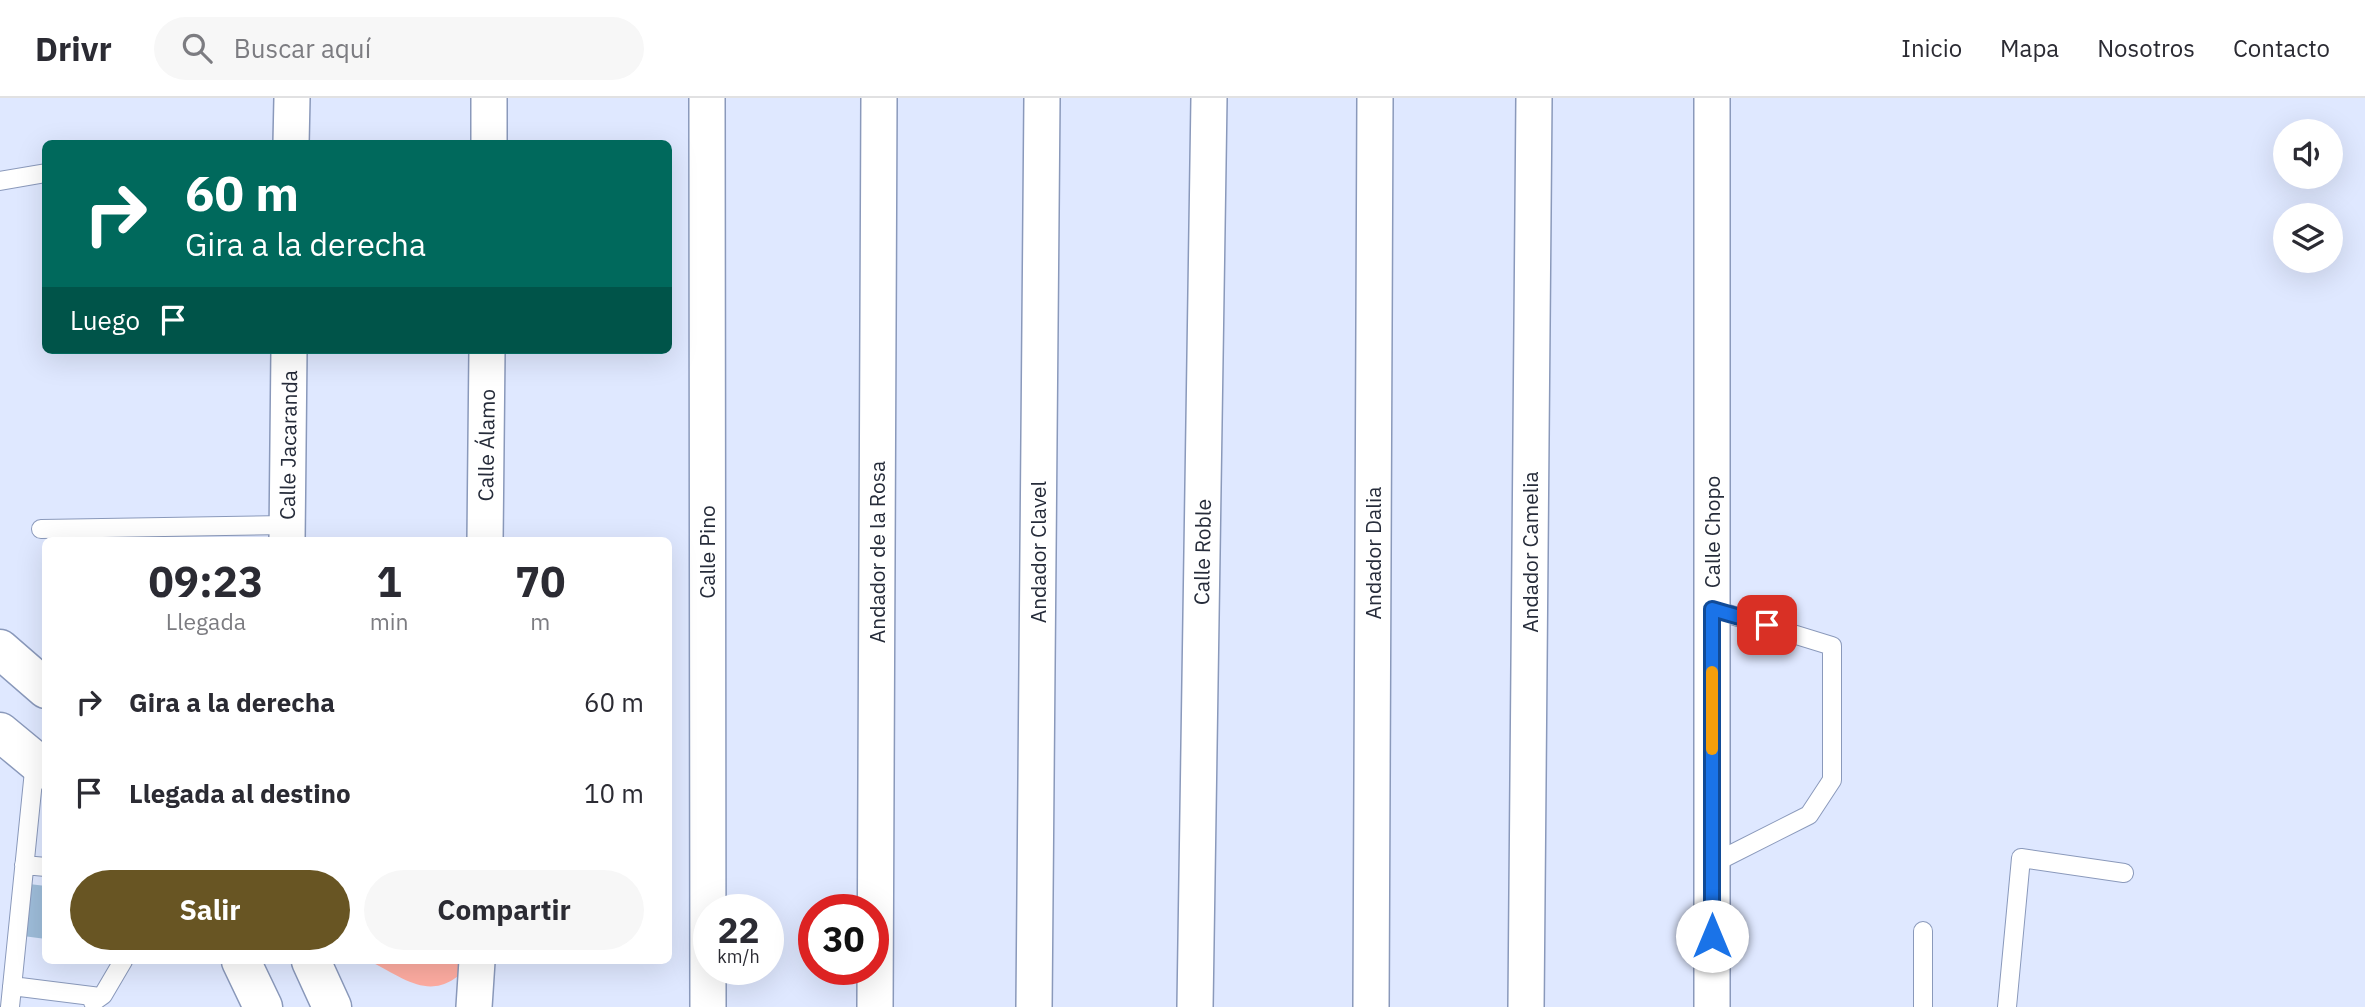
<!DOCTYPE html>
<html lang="es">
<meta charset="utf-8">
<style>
body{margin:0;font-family:"IBM Plex Sans",sans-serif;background:#f7f7f7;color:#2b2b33;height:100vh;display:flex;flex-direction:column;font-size:26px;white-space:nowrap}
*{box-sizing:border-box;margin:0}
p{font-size:23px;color:#7c7c81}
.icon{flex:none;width:38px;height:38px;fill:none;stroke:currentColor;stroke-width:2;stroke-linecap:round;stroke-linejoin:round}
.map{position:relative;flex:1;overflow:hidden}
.drawer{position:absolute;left:42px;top:439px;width:630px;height:427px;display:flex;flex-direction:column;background:#fff;border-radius:10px;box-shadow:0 7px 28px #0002}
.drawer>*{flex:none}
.hud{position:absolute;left:42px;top:42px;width:630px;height:214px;border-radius:10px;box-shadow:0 7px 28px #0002;background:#00695c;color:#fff;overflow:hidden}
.fabs{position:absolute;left:2273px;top:21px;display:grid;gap:14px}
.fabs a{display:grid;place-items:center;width:70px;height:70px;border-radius:50%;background:#fff;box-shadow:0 7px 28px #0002;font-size:35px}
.speed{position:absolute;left:693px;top:796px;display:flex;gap:14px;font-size:35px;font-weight:700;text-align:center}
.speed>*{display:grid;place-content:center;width:91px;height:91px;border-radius:50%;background:#fff;box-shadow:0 7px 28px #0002;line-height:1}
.speed small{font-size:18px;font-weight:400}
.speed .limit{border:10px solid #d22;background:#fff;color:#111}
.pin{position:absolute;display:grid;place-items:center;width:60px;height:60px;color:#fff;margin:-30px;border-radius:14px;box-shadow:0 4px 10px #0006}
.me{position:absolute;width:77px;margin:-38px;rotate:0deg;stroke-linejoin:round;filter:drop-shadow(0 0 5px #0008)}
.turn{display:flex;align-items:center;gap:24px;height:147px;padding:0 28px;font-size:32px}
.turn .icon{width:91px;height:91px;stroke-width:2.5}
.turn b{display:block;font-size:49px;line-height:60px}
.then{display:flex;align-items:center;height:66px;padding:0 28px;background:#0003;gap:14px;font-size:26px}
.eta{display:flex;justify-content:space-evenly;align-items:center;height:119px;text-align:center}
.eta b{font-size:42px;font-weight:700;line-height:49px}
.action{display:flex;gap:14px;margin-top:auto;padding:14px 28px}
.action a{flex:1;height:80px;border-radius:42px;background:#685523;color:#fff;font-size:28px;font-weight:700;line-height:80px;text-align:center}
.action a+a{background:#f7f7f7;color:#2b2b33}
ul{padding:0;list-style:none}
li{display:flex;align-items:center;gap:21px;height:91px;padding:0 28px}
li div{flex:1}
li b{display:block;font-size:26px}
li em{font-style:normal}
header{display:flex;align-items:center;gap:42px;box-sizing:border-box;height:98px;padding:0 35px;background:#fff;border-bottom:2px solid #e1e1e2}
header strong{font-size:33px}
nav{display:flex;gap:38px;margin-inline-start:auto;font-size:24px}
.search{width:490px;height:63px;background:#f7f7f7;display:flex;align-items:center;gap:18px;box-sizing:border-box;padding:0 24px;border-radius:38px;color:#7c7c81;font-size:26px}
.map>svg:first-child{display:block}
</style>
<header>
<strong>Drivr</strong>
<div class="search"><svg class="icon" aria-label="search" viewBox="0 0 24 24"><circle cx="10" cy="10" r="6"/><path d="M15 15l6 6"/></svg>Buscar aquí</div>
<nav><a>Inicio</a><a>Mapa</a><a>Nosotros</a><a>Contacto</a></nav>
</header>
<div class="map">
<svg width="2365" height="909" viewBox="0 0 2365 909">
<rect width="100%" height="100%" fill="#dfe8ff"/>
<path fill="#ffada2" d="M370,863H473C437,907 411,885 370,863Z"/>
<path fill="#9ebdda" d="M29,786L46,788V841L23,838Z"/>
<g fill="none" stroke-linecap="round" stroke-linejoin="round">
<g stroke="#8a99bb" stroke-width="20">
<path id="service" d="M0,83L46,75
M41,431L287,427
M1712,511L1832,548V682L1809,717L1712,766
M24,767L46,769
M1923,833V909
M12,888L100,899
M93,904L103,897L123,863
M10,909L35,663
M2007,909L2021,760L2124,775"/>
</g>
<g stroke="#8a99bb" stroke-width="38">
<path id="minor" d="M707,0L708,909
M1712,0V909
M291,46L292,0
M489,46V0
M287,443L289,252
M485,443L487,252
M474,909L477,863
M875,909L879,0
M1034,909L1042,0
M1195,909L1209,0
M1371,909L1375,0
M1526,909L1534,0"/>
</g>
<g stroke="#8a99bb" stroke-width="41">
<path id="secondary" d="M0,551L46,591
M0,634L46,672
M241,863L263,909
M311,863L332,909"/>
</g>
<use href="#service" stroke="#fff" stroke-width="18"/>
<use href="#minor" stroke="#fff" stroke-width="35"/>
<use href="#secondary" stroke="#fff" stroke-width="38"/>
</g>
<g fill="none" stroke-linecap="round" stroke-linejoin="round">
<g stroke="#114b97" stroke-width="18">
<path id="route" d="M1712,838V511L1767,527"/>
</g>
<use href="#route" stroke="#1a73e8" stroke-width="12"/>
<path stroke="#f59e0b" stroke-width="12" d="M1712,574V651"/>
</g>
<g text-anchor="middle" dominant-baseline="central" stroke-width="7" stroke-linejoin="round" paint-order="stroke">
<g font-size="21" fill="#262c3a" stroke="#fff">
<text transform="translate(288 347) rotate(-89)">Calle Jacaranda</text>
<text transform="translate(486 347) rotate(-89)">Calle Álamo</text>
<text transform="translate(1712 434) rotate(-90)">Calle Chopo</text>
<text transform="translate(707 454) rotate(-90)">Calle Pino</text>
<text transform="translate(877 454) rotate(-90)">Andador de la Rosa</text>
<text transform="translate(1038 454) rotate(-90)">Andador Clavel</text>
<text transform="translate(1202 454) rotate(-89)">Calle Roble</text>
<text transform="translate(1530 454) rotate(-90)">Andador Camelia</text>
<text transform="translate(1373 455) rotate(-90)">Andador Dalia</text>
</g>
</g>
</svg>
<div class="fabs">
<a><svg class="icon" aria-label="sound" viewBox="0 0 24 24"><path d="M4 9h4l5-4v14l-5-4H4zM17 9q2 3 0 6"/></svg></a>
<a><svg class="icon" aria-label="layers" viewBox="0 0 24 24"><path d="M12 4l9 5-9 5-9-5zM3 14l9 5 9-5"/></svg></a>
</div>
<div class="speed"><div>22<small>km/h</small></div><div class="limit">30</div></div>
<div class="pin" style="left:1767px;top:527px;background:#d93025"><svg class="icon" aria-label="arrive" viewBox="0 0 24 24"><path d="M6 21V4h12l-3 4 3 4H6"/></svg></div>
<svg class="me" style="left:1712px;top:838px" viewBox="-20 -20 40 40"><circle r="19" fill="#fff"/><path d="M0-13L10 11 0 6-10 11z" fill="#1a73e8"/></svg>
<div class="hud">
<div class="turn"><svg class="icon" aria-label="right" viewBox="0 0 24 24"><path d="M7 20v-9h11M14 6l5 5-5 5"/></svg><div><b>60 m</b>Gira a la derecha</div></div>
<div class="then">Luego<svg class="icon" aria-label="arrive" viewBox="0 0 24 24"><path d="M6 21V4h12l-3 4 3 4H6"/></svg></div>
</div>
<section class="drawer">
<div class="eta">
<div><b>09:23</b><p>Llegada</p></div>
<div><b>1</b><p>min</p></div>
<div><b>70</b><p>m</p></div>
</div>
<ul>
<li><svg class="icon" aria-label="right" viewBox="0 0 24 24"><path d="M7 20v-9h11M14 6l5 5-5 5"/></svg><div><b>Gira a la derecha</b></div><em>60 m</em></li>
<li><svg class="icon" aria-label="arrive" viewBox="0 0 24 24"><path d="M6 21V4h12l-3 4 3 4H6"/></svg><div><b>Llegada al destino</b></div><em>10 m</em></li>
</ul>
<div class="action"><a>Salir</a><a>Compartir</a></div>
</section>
</div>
